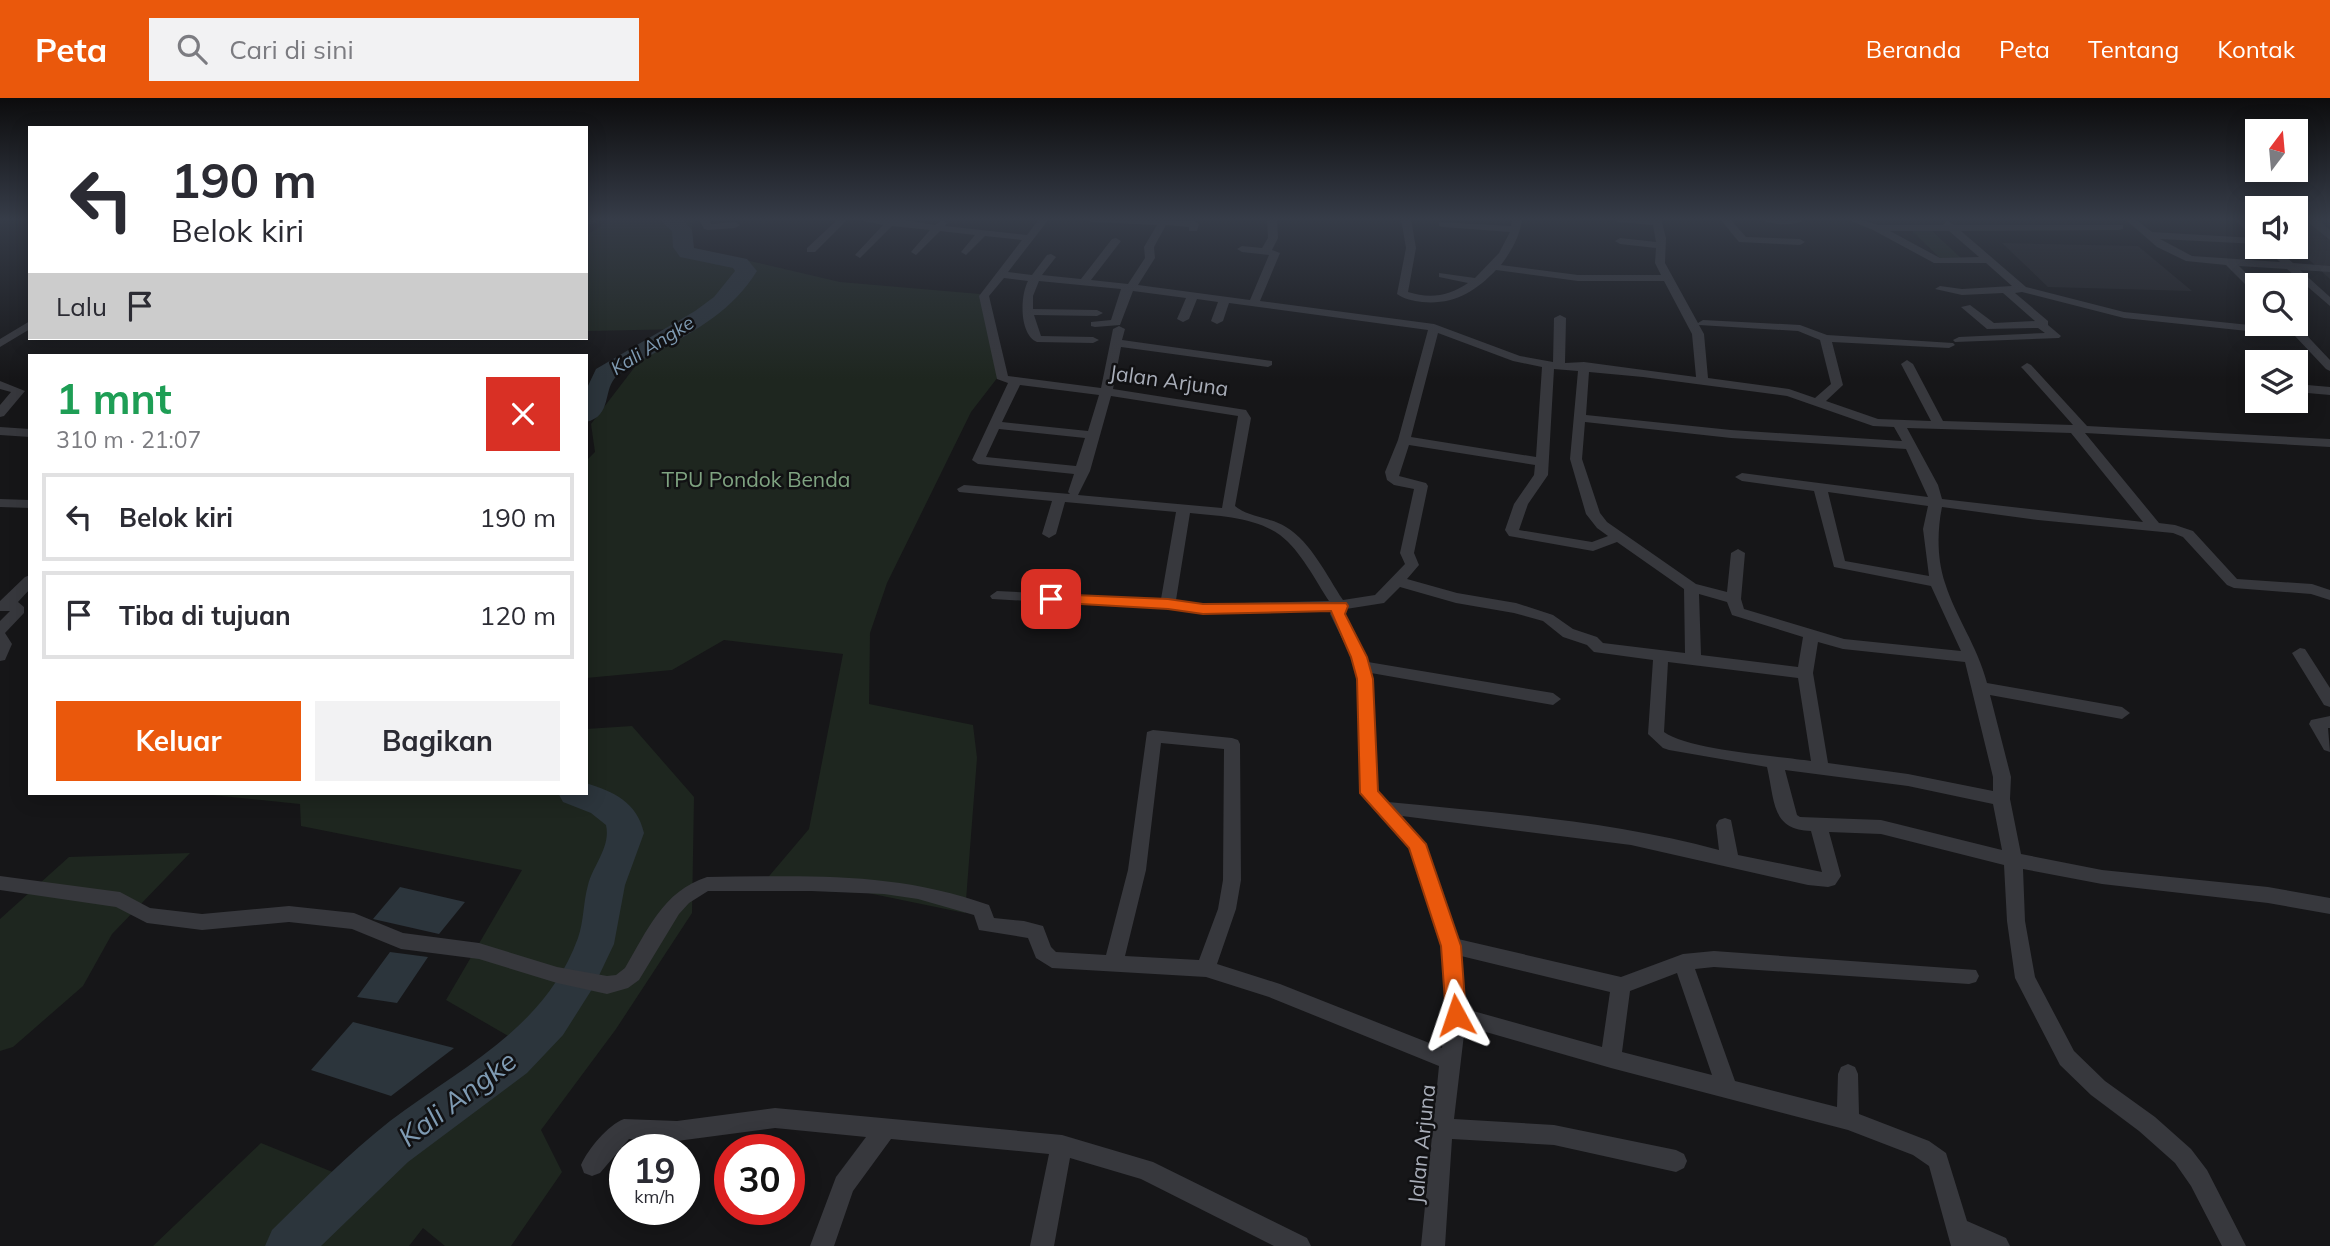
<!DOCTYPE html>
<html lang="id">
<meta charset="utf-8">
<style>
body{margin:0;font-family:Mulish,sans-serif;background:#f2f2f3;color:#2b2b33;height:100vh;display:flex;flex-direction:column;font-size:26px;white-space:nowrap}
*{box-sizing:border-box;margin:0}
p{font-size:23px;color:#7c7c81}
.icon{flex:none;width:38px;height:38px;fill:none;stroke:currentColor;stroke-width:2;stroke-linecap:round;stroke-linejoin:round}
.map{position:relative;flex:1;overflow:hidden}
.drawer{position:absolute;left:28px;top:256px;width:560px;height:441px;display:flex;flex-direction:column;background:#fff;border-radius:0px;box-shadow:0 4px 18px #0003}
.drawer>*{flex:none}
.hud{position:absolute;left:28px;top:28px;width:560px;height:214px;border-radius:0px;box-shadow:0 4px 18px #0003;background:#fff;color:#2b2b33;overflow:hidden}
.needle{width:46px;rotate:16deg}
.buttons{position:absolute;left:2245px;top:21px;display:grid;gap:14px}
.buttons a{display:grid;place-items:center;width:63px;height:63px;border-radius:0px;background:#fff;box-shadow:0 4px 18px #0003;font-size:35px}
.speed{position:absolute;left:609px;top:1036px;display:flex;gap:14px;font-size:35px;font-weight:700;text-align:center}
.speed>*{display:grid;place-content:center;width:91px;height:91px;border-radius:50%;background:#fff;box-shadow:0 4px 18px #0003;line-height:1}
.speed small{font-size:18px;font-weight:400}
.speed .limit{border:10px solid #d22;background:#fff;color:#111}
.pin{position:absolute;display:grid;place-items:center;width:60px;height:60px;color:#fff;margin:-30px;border-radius:14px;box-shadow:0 4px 10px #0006}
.me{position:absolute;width:77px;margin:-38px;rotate:355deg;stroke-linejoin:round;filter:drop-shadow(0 0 5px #0008)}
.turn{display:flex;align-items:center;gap:24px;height:147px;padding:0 28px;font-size:32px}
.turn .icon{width:91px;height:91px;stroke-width:2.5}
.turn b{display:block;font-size:49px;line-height:60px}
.then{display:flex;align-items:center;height:66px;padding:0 28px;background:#0003;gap:14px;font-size:26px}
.round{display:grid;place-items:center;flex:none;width:74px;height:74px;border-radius:0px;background:#f2f2f3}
.summary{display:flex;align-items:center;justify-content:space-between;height:119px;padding:0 28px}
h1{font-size:42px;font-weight:700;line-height:52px;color:#1e9e55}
.action{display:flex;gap:14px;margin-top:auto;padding:14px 28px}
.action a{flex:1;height:80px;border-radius:0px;background:#ea580c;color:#fff;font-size:28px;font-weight:700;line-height:80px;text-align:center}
.action a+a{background:#f2f2f3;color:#2b2b33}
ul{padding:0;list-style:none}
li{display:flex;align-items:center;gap:21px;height:88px;margin:0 14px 10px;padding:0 14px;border:4px solid #e1e1e2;border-radius:0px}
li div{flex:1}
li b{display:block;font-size:26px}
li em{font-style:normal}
header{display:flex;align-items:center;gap:42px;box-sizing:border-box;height:98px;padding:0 35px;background:#ea580c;color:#fff}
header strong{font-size:33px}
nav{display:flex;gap:38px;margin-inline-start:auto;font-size:24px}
.search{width:490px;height:63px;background:#f2f2f3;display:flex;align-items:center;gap:18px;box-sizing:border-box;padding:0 24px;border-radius:0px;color:#7c7c81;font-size:26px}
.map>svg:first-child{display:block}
</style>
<header>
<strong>Peta</strong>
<div class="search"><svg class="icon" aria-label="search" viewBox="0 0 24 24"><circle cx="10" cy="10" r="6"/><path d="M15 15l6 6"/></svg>Cari di sini</div>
<nav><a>Beranda</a><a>Peta</a><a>Tentang</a><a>Kontak</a></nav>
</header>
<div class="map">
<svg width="2330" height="1148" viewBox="0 0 2330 1148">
<rect width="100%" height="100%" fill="#161618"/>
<path fill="#222225" d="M2296,121H2330V181L2295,149Z
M2002,145L2138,148L2192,193L2048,189Z"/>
<path fill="#1e261f" d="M611,121H693L690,149L840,184L980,196L998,279L971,314L887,485L870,535L869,606L973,627L977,660L965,815L868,795L759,790L809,731L843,556L724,542L672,572L586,580V363L595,354L591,326L637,266L686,231L586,233V138Z
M1910,131H1930L1961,160L1941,161Z
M632,628L694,699L692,815L616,931L541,1032L562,1074L511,1148H445L423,1130L409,1148H153L261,1045L377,1092L524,947L446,902L522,772L301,728L300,706L192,695H586V631Z
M190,755L112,836L83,888L13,949L0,953V821L69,759Z"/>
<path fill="#2c353c" d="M400,789L465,804L439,836L373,821Z
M390,854L428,859L397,905L357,899Z
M353,924L454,950L391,998L311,972Z"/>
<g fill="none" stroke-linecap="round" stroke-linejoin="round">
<path fill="#2c353c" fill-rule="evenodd" d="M586,121H598L595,125L586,127Z
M659,121H682L692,132L694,150L747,161L757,173C733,212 697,232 658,253C645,261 629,268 617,278C602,291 613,318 586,324V292L596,271L695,213L714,199L735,173L733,170L680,159L673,149L672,133Z
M586,685C614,694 637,704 644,735L625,787L614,846L594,888L563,937L527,975L408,1064L321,1148H265L272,1132C310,1095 348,1056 390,1023C461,969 545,931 578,840C584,823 583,805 588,787C593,767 611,749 606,727L591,715L563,704L558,695H586Z"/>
<path fill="#37383d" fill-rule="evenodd" d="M699,121H709L711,126L735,124L740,127L735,130L708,132L704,131Z
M838,121H848L815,154H807V150Z
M855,121H898L935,127L942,122L947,125L945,128L1027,137L1039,121H1049L1008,174L1032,177L1047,157L1051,156L1056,159L1042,177L1081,181L1112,141L1116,140L1121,143L1091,182L1128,186L1145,160L1144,149L1157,127L1092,124L1087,121L1194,123L1199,126L1197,133H1189V129L1166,127L1154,149L1155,160L1138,187L1250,202L1269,157L1242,154L1237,151L1242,148L1262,150L1268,140L1267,121H1277L1278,140L1272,152L1280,155L1260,203L1434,226L1520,258L1553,264L1554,220L1560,217L1566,220L1565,265L1584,264L1696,279L1692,236L1664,183H1578L1496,172C1475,194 1453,207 1422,204C1413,203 1404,201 1397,196L1406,150L1401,121H1411L1416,150L1408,194C1430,201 1449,198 1468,185L1439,179V175L1475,180L1499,155L1510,134L1443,129L1439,128V124L1511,128L1512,121H1522C1520,138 1512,152 1501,167L1578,177H1661L1655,165L1656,150L1620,146L1615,143L1620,140L1656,144L1653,127L1618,124L1613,121H1661L1666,140L1665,165L1698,225L1703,222L1800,227L1827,237L1953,245L1955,247L1949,250L1832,244L1843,287L1826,303L1878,321L1931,323L1901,266L1907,262L1913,266L1943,323L2073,327L2023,271L2021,269L2027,265L2031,267L2087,328L2330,341V349L2085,335L2159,425L2175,427L2193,433L2237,481L2312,486L2330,492V502L2311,496L2234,490L2227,487L2183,439L2173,435L2038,422L1942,409C1937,433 1937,461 1945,485C1956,520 1977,547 1987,585L2122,609L2130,615L2122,621L1990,597L2011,679L2010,701L2021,756L2102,772L2268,789L2330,800V816L2268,805L2102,786L2023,771L2025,823L2035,879L2074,953L2105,983L2155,1019L2191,1051L2207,1072L2246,1148H2222L2191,1088L2175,1065L2139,1033L2091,997L2060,967L2015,880L2007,823L2004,767L1881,736L1829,734L1841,778L1835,787L1828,789L1808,787L1631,747L1402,718L1426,746L1458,841L1621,879L1683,856L1714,853L1976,872L1979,878L1976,884L1969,886L1714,869L1695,871L1735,983L1837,1009L1838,976L1841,969L1848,966L1855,969L1858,976L1859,1016L1929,1043L1946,1055L1967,1123L2006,1140L2010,1148H1951L1929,1068L1913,1057L1848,1032L1611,970L1465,928L1454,1021L1554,1027L1676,1052L1684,1056L1687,1063L1684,1070L1676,1074L1554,1047L1452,1041L1445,1148H1421L1439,968L1269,899L1206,879L1052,870L1036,860L1028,840L979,832L974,817L918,801L884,796L811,793H708L689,805L679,816L639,882L628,890L607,896L557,885L479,861L401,851L352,831L289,824L202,832L147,825L116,809L0,792V778L120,794L150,810L202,816L289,808L354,815L403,835L479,845L557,869L607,878L616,877L625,870C647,833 663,793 707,779C805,778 895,773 989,807L994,820L1024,823L1043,828L1051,849L1056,854L1106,857L1128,772L1147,634L1153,632L1232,640L1238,642L1240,646L1241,782L1236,811L1217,866L1280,886L1442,950L1446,917L1441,847L1409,749L1360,695L1357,581L1351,559L1330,516L1331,513L1203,516L1168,511L992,501L990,498L997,493L1161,501L1176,414L1065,404L1056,436L1049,440L1042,436L1052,403L959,394L957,391L964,387L1070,396L1068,394L1074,376L978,366L972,362L1008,285L997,281L979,198L1022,142L985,138L966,157L961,154L975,137L940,133L916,157L911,154L930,132L892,128L860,160L855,157L883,127ZM1004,180L1028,183C1020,198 1019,236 1037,244L1093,245L1099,242L1093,239L1041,238L1034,217L1097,218L1103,215L1097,212L1033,211V198L1039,183L1121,191L1111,222L1091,224V228L1095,229L1120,227L1133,193L1186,200L1177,221L1183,224L1189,221L1197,201L1218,204L1211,223L1217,226L1223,223L1229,205L1428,232L1398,342L1385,374L1387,382L1394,387L1414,391L1400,455L1405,466L1375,497L1343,502C1327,478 1311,444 1286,429C1270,419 1250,420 1235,408L1251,320L1246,312L1113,291L1121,249L1268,269L1272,267V263L1122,242L1125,231L1119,228L1113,231L1101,290L1008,278L989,198ZM1699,227L1798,233L1820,242L1831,286L1815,300L1789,291L1708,280L1704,236ZM1438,235L1513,263L1542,269L1536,359L1411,339ZM1554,271L1578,273L1570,361L1586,416L1597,430L1608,438L1592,444L1519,432L1528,406L1548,377ZM1589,274L1643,279L1787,298L1873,328L1894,329L1902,343L1731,332L1586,317ZM1020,287L1099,297L1088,333L1002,324ZM1111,298L1238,318L1222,410L1078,397L1090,373ZM1585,324L1731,340L1906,351L1928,399L1742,375L1735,379L1742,383L1814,393L1834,469L1931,488L1961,553L1844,541L1744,511L1741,501L1745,455L1738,451L1731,455L1727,494L1696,486L1607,424L1600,415L1582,361ZM1907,330L2071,335L2143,424L1942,401L1938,387ZM999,331L1085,340L1076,368L986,359ZM1409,347L1535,367L1534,377L1514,406L1505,432L1509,438L1593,453L1617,444L1684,491L1685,555L1603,545L1597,539L1573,531L1553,517L1516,505L1457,495L1407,481L1419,467L1414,455L1428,388L1426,385L1399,378ZM1828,394L1928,408L1923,431L1929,478L1845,463ZM1190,415C1219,418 1255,419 1280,437C1301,453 1315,482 1329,503L1203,506L1176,502ZM1400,489L1456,505L1514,515L1543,523L1563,539L1587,547L1594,554L1653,562L1648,636L1663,650L1669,652L1767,669C1775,703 1771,732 1811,733L1822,774L1738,757L1731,722L1725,720L1719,722L1716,727L1719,752C1611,723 1499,715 1388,704L1378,693L1371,575L1553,607L1561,601L1553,595L1368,564L1344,516L1346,511L1384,505ZM1699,496L1727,504L1732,517L1803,539L1798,569L1701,557ZM1818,544L1843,551L1965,564L1993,679V693L1908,676L1828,665L1813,575ZM1668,564L1798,580L1811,663C1778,658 1688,652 1664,634ZM1161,645L1224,651L1223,782L1218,811L1199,862L1125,858L1146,772ZM1785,672L1908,688L1993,706L2002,752L1881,722L1800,719L1797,717ZM1461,858L1610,894L1602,949L1466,911ZM1677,875L1712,977L1622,954L1630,893Z
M1720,121H1730L1746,139L1800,141L1805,144L1800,147L1739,144Z
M1760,121H1805C1797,129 1769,127 1760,121Z
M1846,121H1859L1878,127H1943L1947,123L1954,127H2123V131L2119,132L1961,133L2026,189L2124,214L2288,231L2286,226H2296L2330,262V273L2326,271L2295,238L2124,220L2022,194L2015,195L2048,223V227L2061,238L2059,240L1955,244L1953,242L1959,239L2045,235L2038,230L1987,231L1961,209L1970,207L1994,225L2035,223L2003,195L1962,197L1935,191L1940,188L1962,191L2012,188L1986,165H1934L1873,132ZM1890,133H1949L1979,159L1940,160Z
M2125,121H2135L2152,134L2254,140L2234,121H2244L2258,132V146L2160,141L2192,158L2280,164L2264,149H2275L2293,165L2330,168V174L2300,172L2330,199V208L2287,171L2239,168L2258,187V196L2254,195L2226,167L2186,163L2157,149Z
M30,223V231L0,249V241Z
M2249,282L2258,283V291L2245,289V283Z
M0,283L25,293L4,318L0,319V307L11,294L0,291Z
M2296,286L2330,289V297L2296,294Z
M0,329L30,331V339L0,337Z
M0,401L30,402V410L0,409Z
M30,477V491L18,504L24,509V515L5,535L12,546L5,562L0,563V523L10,513H0V503L25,479Z
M2300,550L2305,551L2330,590V609L2324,607L2292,555Z
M2330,618V630H2328L2330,654L2324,652L2309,626L2311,622Z
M775,1010L1062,1037L1153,1064L1307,1140L1311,1148H1274L1141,1081L1070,1060L1054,1148H1030L1049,1056L891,1041L853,1093L834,1148H810L836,1079L866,1039L775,1030L677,1043L629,1041L600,1075L592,1078L584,1075L581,1067C588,1051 608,1027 624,1021L677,1023Z"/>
<path fill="#37383d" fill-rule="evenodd" d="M2304,121H2317L2330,132V142Z"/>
</g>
<linearGradient id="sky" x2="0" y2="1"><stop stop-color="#0c0c0d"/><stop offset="0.43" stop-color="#363c48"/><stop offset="1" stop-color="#363c48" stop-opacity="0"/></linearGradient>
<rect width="2330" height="281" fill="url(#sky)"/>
<path fill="#ea580c" stroke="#983908" stroke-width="2" d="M1051,496L1168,501L1203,506L1346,505L1348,508L1345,516L1367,559L1373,581L1378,693L1426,746L1461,848L1466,917L1463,924L1456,926L1449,924L1446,917L1441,848L1409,750L1360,695L1357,581L1351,559L1331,513L1203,516L1168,511L1046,504L1043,501Z"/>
<g text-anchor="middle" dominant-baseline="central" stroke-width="5" stroke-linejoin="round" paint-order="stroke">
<g font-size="19" font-style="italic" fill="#7f9bb3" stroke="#111113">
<text transform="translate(652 247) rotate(-32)">Kali Angke</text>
</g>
<g font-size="21" fill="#a8adb8" stroke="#111113">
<text transform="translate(1169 282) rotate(8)">Jalan Arjuna</text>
<text transform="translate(1421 1046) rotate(-84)">Jalan Arjuna</text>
</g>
<g font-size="21" fill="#7fa381" stroke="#111113">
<text x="756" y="381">TPU Pondok Benda</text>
</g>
<g font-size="28" font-style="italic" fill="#7f9bb3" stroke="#111113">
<text transform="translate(457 1000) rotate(-37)">Kali Angke</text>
</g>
</g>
</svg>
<div class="buttons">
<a><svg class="needle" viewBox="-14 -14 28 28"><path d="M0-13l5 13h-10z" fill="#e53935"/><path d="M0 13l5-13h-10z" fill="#7c7c81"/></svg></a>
<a><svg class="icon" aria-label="sound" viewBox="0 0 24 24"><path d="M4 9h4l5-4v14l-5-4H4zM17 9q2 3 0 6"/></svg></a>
<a><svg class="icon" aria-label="search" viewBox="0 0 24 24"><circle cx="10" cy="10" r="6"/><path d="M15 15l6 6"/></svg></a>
<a><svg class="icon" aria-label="layers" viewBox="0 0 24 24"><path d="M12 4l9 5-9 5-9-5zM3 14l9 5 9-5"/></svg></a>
</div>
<div class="speed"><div>19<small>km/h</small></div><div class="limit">30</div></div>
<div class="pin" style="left:1051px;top:501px;background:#d93025"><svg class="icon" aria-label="arrive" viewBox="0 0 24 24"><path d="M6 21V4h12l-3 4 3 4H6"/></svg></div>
<svg class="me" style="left:1456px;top:917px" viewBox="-20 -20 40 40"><path d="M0-17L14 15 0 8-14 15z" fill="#ea580c" stroke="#fff" stroke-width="4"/></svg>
<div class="hud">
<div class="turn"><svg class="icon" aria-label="left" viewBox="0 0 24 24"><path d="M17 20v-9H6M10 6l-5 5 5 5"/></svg><div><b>190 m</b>Belok kiri</div></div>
<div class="then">Lalu<svg class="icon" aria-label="arrive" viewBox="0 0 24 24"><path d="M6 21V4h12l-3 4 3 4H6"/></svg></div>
</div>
<section class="drawer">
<div class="summary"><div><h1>1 mnt</h1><p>310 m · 21:07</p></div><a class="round" style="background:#d93025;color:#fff"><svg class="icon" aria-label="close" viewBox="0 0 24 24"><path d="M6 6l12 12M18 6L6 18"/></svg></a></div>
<ul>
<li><svg class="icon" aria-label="left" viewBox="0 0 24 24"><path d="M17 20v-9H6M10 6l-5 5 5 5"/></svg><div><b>Belok kiri</b></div><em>190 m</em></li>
<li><svg class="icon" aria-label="arrive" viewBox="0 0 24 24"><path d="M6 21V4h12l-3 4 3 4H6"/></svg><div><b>Tiba di tujuan</b></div><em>120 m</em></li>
</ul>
<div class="action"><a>Keluar</a><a>Bagikan</a></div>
</section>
</div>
